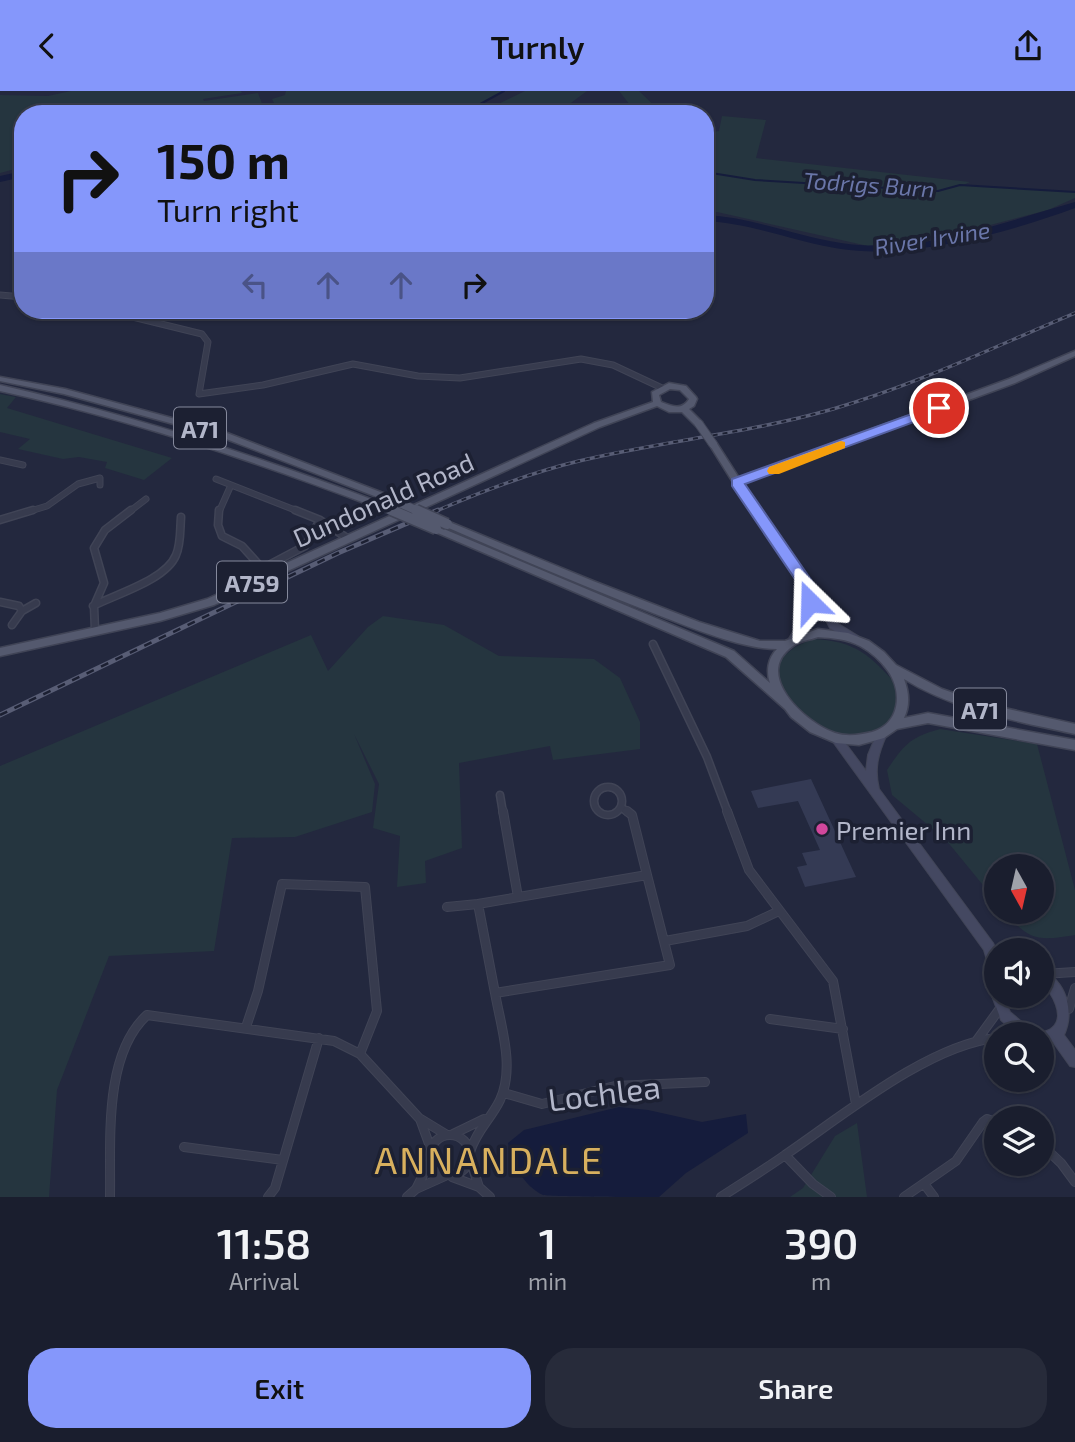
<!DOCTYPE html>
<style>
body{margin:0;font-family:"Exo 2",sans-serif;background:#272b3a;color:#f1f3f6;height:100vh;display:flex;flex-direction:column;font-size:26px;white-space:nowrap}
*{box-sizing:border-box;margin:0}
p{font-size:23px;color:#9fa2aa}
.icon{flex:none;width:38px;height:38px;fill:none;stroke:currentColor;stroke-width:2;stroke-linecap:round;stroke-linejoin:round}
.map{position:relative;height:1106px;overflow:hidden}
.details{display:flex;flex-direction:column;background:#1a1e2e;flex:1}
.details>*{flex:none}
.guide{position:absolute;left:14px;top:14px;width:700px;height:214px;border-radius:28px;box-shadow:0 2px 5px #0004,0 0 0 2px #383c4a;background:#8597fb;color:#111;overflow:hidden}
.needle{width:46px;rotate:172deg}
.fabs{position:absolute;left:984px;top:763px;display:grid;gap:14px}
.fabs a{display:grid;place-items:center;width:70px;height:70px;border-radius:50%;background:#1a1e2e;box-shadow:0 2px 5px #0004,0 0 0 2px #383c4a;font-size:35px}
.pin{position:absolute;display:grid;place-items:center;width:60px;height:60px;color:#fff;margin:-30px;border:4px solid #fff;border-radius:50%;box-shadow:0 2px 7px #0007}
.me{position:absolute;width:77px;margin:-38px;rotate:338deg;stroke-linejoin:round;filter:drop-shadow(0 0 5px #0008)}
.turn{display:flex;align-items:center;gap:24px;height:147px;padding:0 28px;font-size:32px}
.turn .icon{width:91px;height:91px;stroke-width:2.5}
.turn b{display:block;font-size:49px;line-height:60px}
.lanes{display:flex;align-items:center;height:66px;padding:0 28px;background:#0003;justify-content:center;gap:35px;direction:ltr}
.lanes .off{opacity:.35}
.eta{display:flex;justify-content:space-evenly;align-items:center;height:119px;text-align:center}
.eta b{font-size:42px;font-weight:600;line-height:49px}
.cta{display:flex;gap:14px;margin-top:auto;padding:14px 28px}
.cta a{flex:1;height:80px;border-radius:28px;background:#8597fb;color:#111;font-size:28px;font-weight:600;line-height:80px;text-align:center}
.cta a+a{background:#272b3a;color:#f1f3f6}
header{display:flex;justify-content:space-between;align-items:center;height:91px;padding:0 28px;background:#8597fb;color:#111;font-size:32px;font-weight:600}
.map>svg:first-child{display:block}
</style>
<header><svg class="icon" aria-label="back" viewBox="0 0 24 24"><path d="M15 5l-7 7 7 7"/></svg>Turnly<svg class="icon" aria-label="share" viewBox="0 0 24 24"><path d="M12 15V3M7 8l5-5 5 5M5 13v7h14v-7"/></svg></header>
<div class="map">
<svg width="1075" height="1106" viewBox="0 0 1075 1106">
<rect width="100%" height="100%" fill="#23283e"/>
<path fill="#25353f" d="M71,0H241L242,2L203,8L204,10L258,2L266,23H23V76L0,82V4L48,5Z
M286,0H502L460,23H276L277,18L272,8L285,4Z
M525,0H587L556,23H478Z
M619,0H639L663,23H637Z
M722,25L766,29L756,67L970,91L963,94L1075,101V107L1048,119L975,138L868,155L717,121H705V42L719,40Z
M0,303L16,306L7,317L172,367L144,389L105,377L107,371L79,366L63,368L18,358L30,348L0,341Z
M383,525L444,534L499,565L594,568L620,587L640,631V658L553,669L550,655L459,672L462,757L425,770L426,792L397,796L400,745L373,737L379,693L354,643L375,693L372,721L295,746L232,747L214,860L109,865L57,999L49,1106H0V675L311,544L328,580L368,536Z
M812,548C857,550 869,564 899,596C898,604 899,617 895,624C882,649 841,648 820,635C803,624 790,608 777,592L779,569L795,556Z
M940,638L1037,653L1075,799V844C1039,850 1029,850 1005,821H1041V775H996V810L946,749L892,704L887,679C904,654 910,646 940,638Z
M857,1032L867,1106H790L803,1097L835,1045Z"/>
<path fill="#151c3c" d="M619,1016L648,1019L702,1031L746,1023L748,1042L686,1082L659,1106C641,1106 553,1106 543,1104C524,1095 511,1072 508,1052L524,1039Z"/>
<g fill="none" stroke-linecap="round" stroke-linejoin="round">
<path stroke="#151c3c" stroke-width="2" d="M462,23L504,0
M705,81L755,89L938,100L960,94L1075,101"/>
<path fill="#151c3c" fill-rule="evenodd" d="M23,80V86L0,91V85Z
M1075,111V117C1010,141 910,169 841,158C794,151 752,132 705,130V124C752,126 795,145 841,152C920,164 1000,132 1075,111Z"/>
</g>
<path fill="#343a54" d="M811,688L856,786L805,796L797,776L807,774L802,762L820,759L798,710L758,717L751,700Z"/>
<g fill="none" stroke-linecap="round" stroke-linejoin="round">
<g stroke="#404456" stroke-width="7">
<path id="minor-far2" d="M0,204L23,206
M104,219L202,243L208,251L199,303L263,294L353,273L418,285L460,287L581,268L613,274L662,297
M0,369L23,374
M216,388L300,421
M27,421L47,415L78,393L100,387V394
M129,421L146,408
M219,421L231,394"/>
</g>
<g stroke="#404456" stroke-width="9">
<path id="minor-far1" d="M219,419L218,434L222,445L242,455L260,475L269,474L305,455L320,429
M295,419L320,429L347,447
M0,429L33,419
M0,511L19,515L22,520L12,534
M93,515C116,503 166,489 176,464C181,453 180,438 181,426
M22,520L36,512
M95,539L94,515L104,492L94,457L105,439L131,419
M653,553L707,666L728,722
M594 710a14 14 0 1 1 28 0a14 14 0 1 1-28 0Z
M500,704L503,722
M622,717L629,722"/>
</g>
<g stroke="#404456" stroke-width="10">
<path id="minor" d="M503,720L518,806
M627,720L632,724L647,784
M727,720L749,779L833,890L856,1013
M647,784L670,874L495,902L478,813Z
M447,816L478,813
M665,850L747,835L779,820
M1043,883L1075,881
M1069,918L1075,897
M770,928L843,938
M246,936L258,900L282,793L365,796L377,920L360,963
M977,949L1001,916
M504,1002L542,1013L615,995L705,991
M420,1028L432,1061
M453,1043L484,1028
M430 1064a20 20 0 1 1 40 0a20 20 0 1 1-40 0Z
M1041,1053L1061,1072L1075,1091
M184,1056L283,1069
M470,1061C476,1040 491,1028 500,1009C515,976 501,936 495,902
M785,1064L813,1093L831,1106
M470,1068L479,1096
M452,1086L479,1096L490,1106
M925,1094L934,1106
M416,1098L445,1085
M110,1106C111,1051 103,964 147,924L334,950L360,963L419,1027L447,1044
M268,1106L275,1097L319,947
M407,1106L416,1098L431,1068
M721,1106C742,1092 764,1079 785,1064C841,1026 928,954 996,947
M904,1106L956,1070L983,1031L987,1028L996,1031"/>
</g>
<g stroke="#404456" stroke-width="2">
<path id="secondary" d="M737,388L740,389L781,452L811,494L821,501L837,532L858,545L860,548L858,551H852L830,537L813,504V524L796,552H790L788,549L803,524V497L775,456L733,391Z
M882,639L886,640L887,643C878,662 874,678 879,698L993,852L996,859V888L992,886L984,859L831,648L832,645L836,644L840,645L866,680L868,664L878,640Z
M1041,878C1066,891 1075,919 1064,944L1075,959V976L1070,975L1053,951L1041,953V943H1036C1041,941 1048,941 1052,937C1066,926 1052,901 1041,892Z
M996,900V905H1004L1010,921L1031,939L1033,943H1017L1001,929L992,905Z"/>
</g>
<g stroke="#404456" stroke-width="3">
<path id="primary" d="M1075,260V265L1015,292L737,394L734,393L709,353L713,350L716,351L739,387L1009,288Z
M0,286L65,298L227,342L396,407L398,409L393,412L390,411L221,346L64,303L0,290Z
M669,292L686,295L696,306L697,308L694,315L689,318L702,331V335H696L682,321H669L657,315L600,336L214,514L160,530L0,565V557L160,522L207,508L594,332L653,311L652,301ZM670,298L680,299L689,308C682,320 671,315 661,311L659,304Z
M0,294C132,324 258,365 384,413L386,415L384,417H378C254,370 129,328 0,300Z
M447,430L593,490L699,531L760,550H785L818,538L848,542L869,550L884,561L896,574L942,598L982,612L1075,633V643C1017,630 956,620 904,588C909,601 910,615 904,627L928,622L1075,649V659L928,632L897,638L884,647L859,654L836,652L810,641L791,626L785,618L726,566L433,440L431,438L436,435L439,436L734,560L770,592C766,580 768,567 777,558C742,558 692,537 658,524C586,496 515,466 444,435L442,433ZM818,546C832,547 847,548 860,555C871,561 881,570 888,580C903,601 900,633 872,641C860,644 847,646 835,642C805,632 752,583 793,555C799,550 810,549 818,546Z"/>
</g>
<use href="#minor-far2" stroke="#373b4e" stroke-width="5"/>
<use href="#minor-far1" stroke="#373b4e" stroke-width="6"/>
<use href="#minor" stroke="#373b4e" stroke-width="8"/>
<use href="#secondary" fill="#444861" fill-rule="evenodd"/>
<use href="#primary" fill="#54596e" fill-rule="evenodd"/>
<g stroke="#585d75" stroke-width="3.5">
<path id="rail-far1" d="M434,421C480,401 529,382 579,370C663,350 750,342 833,318C916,294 996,255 1075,222"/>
</g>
<g stroke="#585d75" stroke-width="5">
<path id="rail" d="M0,624L338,462L438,419"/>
</g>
<use href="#rail-far1" stroke="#1c2032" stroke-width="2" stroke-dasharray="5" stroke-linecap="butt"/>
<use href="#rail" stroke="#1c2032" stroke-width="2.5" stroke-dasharray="8" stroke-linecap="butt"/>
<g stroke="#404456" stroke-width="10" stroke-linecap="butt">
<path id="primary-bridge-far1" d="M699,333L713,353
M393,409L420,421
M381,415L396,421"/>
</g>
<g stroke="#404456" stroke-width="13" stroke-linecap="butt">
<path id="primary-bridge" d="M391,419L436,438
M416,419L447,433"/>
</g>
<use href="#primary-bridge-far1" stroke="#54596e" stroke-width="8"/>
<use href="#primary-bridge" stroke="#54596e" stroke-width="10"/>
</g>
<path fill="#8597fb" stroke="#5662a3" stroke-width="2" d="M939,313L946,317L944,320L745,393L816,496L815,515H804L801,497L732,395V388Z"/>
<path fill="#f59e0b" d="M841,350L845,351V357L779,383H769L767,380L769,376Z"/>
<circle fill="#d1479c" stroke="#1c2032" stroke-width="2.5" cx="822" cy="738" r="7"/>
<g text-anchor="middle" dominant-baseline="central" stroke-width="7" stroke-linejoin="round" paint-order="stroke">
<g font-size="23" font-style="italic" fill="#6a76a9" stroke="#1c2032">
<text transform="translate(869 93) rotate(4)">Todrigs Burn</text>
<text transform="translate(932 147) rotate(-9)">River Irvine</text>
</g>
<g fill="#1c2032" stroke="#85899c" stroke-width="2">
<rect x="174" y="316.5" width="52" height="41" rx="5"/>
<rect x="217" y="470.5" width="70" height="41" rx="5"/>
<rect x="954" y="597.5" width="52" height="41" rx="5"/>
</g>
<g font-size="24" font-weight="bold" fill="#b2b6c9">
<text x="200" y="337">A71</text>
<text x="252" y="491">A759</text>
<text x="980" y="618">A71</text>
</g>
<g font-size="26" fill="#b2b6c9" stroke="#1c2032">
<text transform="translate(383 408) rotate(-24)">Dundonald Road</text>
</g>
<g font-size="26" fill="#b2b6c9" stroke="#1c2032" text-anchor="start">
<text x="836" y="738">Premier Inn</text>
</g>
<g font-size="32" fill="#b2b6c9" stroke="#1c2032">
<text transform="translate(604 1001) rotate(-7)">Lochlea</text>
</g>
<g font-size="37" letter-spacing="2" fill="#d8b05e" stroke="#1c2032">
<text x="489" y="1068">ANNANDALE</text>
</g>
</g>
</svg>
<div class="fabs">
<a><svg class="needle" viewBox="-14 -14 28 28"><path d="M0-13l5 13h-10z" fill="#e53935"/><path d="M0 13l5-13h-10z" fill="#9fa2aa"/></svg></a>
<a><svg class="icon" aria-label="sound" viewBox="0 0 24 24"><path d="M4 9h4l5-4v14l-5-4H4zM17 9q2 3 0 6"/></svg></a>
<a><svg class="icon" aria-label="search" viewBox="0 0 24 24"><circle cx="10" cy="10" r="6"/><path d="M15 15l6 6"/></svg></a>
<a><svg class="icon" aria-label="layers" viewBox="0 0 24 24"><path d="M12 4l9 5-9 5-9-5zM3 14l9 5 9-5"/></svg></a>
</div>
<div class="pin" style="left:939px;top:317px;background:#d93025"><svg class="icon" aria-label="arrive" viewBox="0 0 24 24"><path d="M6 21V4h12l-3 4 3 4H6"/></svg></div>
<svg class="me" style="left:810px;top:511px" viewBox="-20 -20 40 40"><path d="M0-17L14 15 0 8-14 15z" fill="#8597fb" stroke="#fff" stroke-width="4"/></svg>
<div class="guide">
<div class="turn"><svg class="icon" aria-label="right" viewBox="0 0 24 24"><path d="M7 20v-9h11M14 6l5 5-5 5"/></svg><div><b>150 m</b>Turn right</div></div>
<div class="lanes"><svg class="icon off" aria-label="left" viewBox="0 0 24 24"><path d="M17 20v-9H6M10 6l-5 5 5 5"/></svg><svg class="icon off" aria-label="ahead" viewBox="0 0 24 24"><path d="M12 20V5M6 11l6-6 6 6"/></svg><svg class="icon off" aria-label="ahead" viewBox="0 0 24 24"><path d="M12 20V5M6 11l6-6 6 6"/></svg><svg class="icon" aria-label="right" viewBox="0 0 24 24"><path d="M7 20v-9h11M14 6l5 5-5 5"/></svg></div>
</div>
</div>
<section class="details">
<div class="eta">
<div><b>11:58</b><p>Arrival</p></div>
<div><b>1</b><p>min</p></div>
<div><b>390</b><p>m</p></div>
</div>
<div class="cta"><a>Exit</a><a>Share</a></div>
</section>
